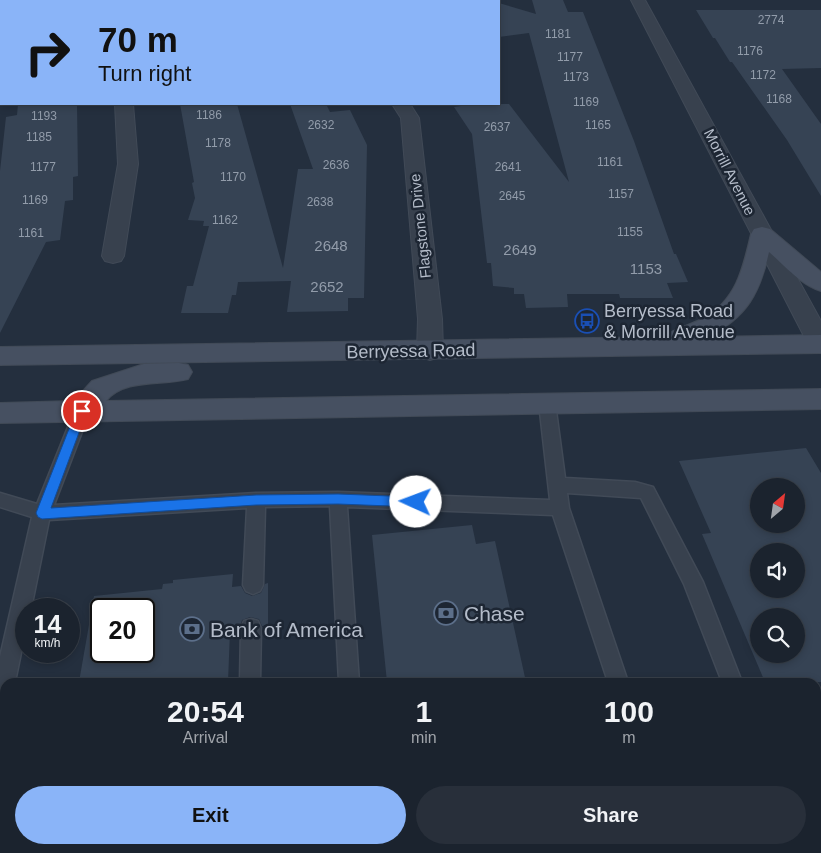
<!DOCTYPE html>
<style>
body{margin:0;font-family:Arial,sans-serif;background:#282f3a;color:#f1f3f6;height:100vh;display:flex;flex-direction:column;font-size:19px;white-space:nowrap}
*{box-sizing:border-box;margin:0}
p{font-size:16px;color:#a0a4aa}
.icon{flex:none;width:28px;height:28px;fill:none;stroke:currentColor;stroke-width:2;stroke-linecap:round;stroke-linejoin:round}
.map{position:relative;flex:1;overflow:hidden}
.sheet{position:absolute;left:0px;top:678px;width:821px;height:176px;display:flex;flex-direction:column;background:#1b232e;border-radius:15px 15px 0 0;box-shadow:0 2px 8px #0003,0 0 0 1px #39404a}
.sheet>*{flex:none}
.hud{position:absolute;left:0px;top:0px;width:500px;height:105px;box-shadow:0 2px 8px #0003,0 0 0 1px #39404a;background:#8ab4f8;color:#111;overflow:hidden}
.needle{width:32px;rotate:29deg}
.controls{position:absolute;left:750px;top:478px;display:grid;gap:10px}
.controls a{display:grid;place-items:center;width:55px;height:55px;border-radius:50%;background:#1b232e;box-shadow:0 2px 8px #0003,0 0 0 1px #39404a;font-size:25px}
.speed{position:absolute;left:15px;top:598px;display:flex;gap:10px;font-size:25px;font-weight:700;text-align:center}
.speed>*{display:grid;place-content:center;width:65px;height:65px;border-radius:50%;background:#1b232e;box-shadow:0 2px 8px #0003,0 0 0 1px #39404a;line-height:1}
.speed small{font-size:12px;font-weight:400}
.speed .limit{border:2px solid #111;border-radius:8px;background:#fff;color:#111}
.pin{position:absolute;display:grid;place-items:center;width:42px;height:42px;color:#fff;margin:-21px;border:2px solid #fff;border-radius:50%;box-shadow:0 1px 5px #0007}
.me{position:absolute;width:55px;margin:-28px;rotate:272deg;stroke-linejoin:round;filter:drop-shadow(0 0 4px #0008)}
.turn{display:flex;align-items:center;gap:18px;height:105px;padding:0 15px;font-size:22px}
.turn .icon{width:65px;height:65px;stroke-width:2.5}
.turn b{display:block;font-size:35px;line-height:42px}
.eta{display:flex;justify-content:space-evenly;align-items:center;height:85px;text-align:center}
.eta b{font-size:30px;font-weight:700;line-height:35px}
.action{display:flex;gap:10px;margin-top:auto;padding:10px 15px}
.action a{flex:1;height:58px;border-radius:30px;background:#8ab4f8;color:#111;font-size:20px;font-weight:700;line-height:58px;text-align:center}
.action a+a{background:#282f3a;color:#f1f3f6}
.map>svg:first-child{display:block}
</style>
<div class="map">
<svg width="821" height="853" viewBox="0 0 821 853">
<rect width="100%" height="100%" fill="#242f3e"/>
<path fill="#364354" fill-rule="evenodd" d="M532,0H563L568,12H583L634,141L674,254H676L688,282L667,283L673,298H620L619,294H567L568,307L526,308L524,294H514V288L493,286L491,263H487L472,134L454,107L475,104H509L569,182L529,33L499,37V3L536,14Z
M696,10H821V68L782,69L821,124V196L787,140L732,62H730L715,38H713Z
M18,104H77L78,176L73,177V200L65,201L60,240L46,242L0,333V171L6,117L17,115Z
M180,104H237L283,268L298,169H313L290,104H326L330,112L350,110L367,145L364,298H348V311L287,312L291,281L238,282L236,295H232L228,313H181L187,286H193L209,226H203L204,221L188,220L195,198L192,183L194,182Z
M806,448L821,473V682H765L702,534L711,533L679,461ZM759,486H796V524H759ZM759,551H796V589H759ZM759,616H796V654H759Z
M472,525L476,544L495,541L526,682H387L372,535Z
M233,574L232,587L241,586L245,593L252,596L261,593L265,584L268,583V625L262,626L259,619L250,617L242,620L239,629L230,631L228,682H79L94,596L162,589L163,584L173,583V580ZM101,609H144V651H101Z"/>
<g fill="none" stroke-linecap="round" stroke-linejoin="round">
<g stroke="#414a57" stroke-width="3">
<path id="service" d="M547,397L553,399L555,403L565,478L635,482L653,487L703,582L742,682H722L684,584L641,498L567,493L569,508L628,682H608L553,515L347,507L359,682H339L330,506L265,507L263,585L260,591L253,594L246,591L243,585L247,508L49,520L31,609H26V629L15,682H5V712L0,714V657L32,517L0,507V493L37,504L76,407L82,405L88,407L90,411L54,505L256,493L338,492L550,500L539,403L541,399Z
M251,619L258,621L261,628L260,682H240L241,628L244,621Z
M234,849H261V852L232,853Z
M347,849H371V853H347Z
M660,849H684L686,853H662Z
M785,849H809L811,853H787Z"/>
</g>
<g stroke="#414a57" stroke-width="2">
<path id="minor" d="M0,82H1V92H0Z
M115,104H133L138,164L124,256L121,261L113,263L105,261L102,256L118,164Z
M392,104H410L419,118L442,319L443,351L439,357L430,360L421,357L417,351L418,319L401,118Z"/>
</g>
<g stroke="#414a57" stroke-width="2">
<path id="tertiary" d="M631,0H645L821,321V353L812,350L808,344Z"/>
</g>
<g stroke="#414a57" stroke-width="2">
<path id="secondary" d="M762,227L770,229L821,272V291C801,285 784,265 769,252C760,293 747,317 708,337L821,335V353L0,365V347L663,337C673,329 690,325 702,319C736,301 743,269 751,234L754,229Z
M179,363L188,365L192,372L188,379C164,386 124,378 106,401L821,389V409L0,423V403L74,401L92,381L144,364Z"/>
</g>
<use href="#service" fill="#38414e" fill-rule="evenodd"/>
<use href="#minor" fill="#38414e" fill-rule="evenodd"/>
<use href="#tertiary" fill="#38414e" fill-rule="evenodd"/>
<use href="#secondary" fill="#465061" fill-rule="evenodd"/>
</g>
<path fill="#1a73e8" stroke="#114b97" d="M82,407L87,411L51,508L256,495L338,494L416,497L421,498L423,502L421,506L416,507L338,504L256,505L42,519L38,517L36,513L76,411Z"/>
<defs>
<g id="bus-ring" transform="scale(1.25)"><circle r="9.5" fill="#1d2633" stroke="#1a4fb4" stroke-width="1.5"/><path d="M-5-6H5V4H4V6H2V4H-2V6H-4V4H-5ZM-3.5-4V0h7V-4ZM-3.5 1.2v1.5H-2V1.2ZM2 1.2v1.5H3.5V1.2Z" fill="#1a4fb4"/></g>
<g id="bank-ring" transform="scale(1.25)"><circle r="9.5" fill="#1d2633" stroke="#5c6f8a" stroke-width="1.5"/><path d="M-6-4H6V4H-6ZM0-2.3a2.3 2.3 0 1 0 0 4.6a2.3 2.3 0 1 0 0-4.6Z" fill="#5c6f8a"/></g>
</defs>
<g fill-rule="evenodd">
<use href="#bus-ring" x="587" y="321"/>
<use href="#bank-ring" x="446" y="613"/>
<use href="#bank-ring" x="192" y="629"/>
</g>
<g text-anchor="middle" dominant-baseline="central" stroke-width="5" stroke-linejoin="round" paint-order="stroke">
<g font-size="12" fill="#929caa">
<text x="771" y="20">2774</text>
<text x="558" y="34">1181</text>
<text x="750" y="51">1176</text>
<text x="570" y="57">1177</text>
<text x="763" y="75">1172</text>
<text x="576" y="77">1173</text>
<text x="779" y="99">1168</text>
<text x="586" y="102">1169</text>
<text x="209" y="115">1186</text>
<text x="44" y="116">1193</text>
<text x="321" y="125">2632</text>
<text x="598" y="125">1165</text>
<text x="497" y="127">2637</text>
<text x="39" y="137">1185</text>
<text x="218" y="143">1178</text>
<text x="610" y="162">1161</text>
<text x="336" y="165">2636</text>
<text x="43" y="167">1177</text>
<text x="508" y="167">2641</text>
<text x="233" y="177">1170</text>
<text x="621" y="194">1157</text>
<text x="512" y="196">2645</text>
<text x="35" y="200">1169</text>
<text x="320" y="202">2638</text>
<text x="225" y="220">1162</text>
<text x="630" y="232">1155</text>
<text x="31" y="233">1161</text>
</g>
<g font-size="15" fill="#b4bcc9" stroke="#1d2633">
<text transform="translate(730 172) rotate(63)">Morrill Avenue</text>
<text transform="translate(420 226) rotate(-96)">Flagstone Drive</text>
</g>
<g font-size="15" fill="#929caa">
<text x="331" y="245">2648</text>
<text x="520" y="249">2649</text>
<text x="646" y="268">1153</text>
<text x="327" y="286">2652</text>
</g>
<g font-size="18" fill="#b4bcc9" stroke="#1d2633" text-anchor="start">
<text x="604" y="311">Berryessa Road<tspan x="604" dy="21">&amp; Morrill Avenue</tspan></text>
</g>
<g font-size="18" fill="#b4bcc9" stroke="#1d2633">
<text transform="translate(411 351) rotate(-1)">Berryessa Road</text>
</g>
<g font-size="21" fill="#b4bcc9" stroke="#1d2633" text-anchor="start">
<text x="464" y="613">Chase</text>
<text x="210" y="629">Bank of America</text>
</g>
</g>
</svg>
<div class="controls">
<a><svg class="needle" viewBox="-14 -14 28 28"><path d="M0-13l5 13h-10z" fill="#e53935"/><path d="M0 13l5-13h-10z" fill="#a0a4aa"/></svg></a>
<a><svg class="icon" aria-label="sound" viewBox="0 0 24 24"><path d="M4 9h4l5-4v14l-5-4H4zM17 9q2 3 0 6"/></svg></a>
<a><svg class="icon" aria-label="search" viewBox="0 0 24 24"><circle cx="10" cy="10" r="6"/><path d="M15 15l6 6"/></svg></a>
</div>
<div class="speed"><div>14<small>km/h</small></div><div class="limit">20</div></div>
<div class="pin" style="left:82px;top:411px;background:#d93025"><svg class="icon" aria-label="arrive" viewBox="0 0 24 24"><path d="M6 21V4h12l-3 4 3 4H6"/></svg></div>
<svg class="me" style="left:416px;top:502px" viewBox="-20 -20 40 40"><circle r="19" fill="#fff"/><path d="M0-13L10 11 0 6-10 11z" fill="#1a73e8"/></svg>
<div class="hud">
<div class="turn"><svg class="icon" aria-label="right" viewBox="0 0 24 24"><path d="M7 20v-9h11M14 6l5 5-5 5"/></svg><div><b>70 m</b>Turn right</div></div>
</div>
<section class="sheet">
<div class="eta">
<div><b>20:54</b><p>Arrival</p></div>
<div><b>1</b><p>min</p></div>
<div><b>100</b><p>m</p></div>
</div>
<div class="action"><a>Exit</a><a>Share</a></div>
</section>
</div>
